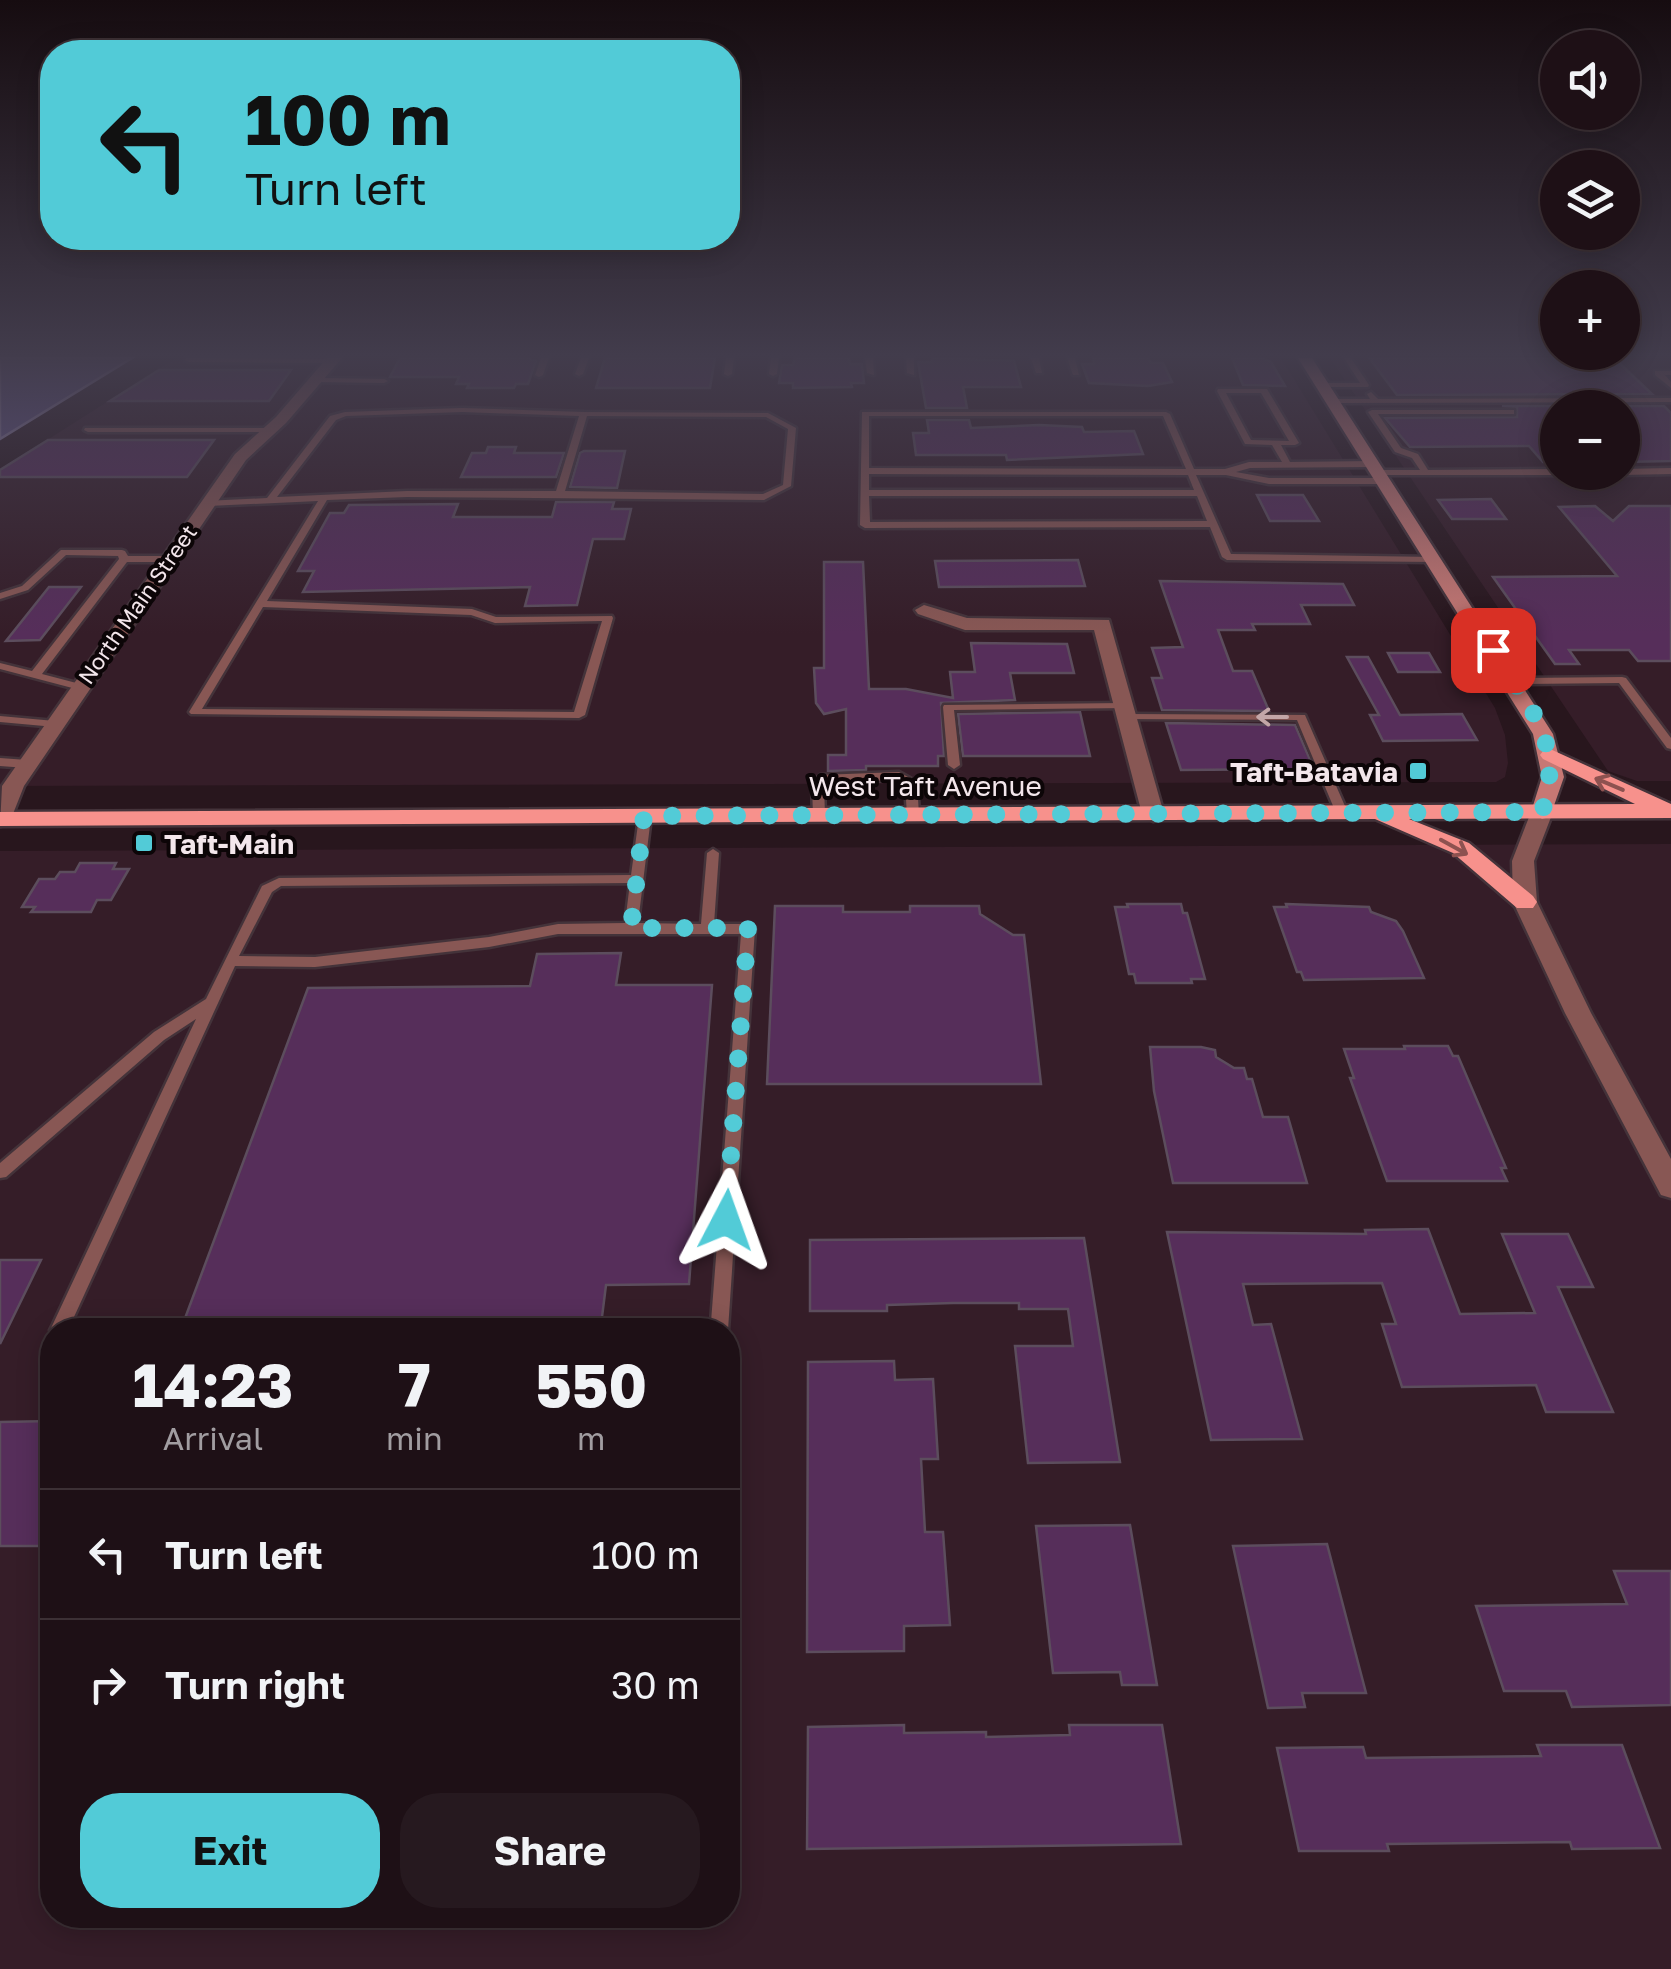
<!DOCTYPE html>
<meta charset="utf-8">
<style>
body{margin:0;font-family:"Golos Text",sans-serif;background:#26191f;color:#f1f3f6;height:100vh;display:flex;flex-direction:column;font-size:38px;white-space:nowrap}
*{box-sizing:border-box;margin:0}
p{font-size:32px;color:#a19da1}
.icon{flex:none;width:55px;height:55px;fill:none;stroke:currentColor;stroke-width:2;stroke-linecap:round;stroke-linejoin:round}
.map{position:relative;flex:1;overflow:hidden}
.panel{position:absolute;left:40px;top:1318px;width:700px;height:610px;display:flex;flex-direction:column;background:#1e1016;border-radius:40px;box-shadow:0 5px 25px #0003,0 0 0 2px #3c3035}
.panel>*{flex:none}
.hud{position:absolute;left:40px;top:40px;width:700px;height:210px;border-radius:40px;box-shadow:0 5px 25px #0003,0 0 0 2px #3c3035;background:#52cbd7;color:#111;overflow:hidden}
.fabs{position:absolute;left:1540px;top:30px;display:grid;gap:20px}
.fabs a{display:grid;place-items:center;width:100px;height:100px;border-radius:50%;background:#1e1016;box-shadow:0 5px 25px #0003,0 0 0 2px #3c3035;font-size:50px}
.pin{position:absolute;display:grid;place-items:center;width:85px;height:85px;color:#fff;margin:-42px;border-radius:20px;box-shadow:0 5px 15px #0006}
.me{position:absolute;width:110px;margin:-55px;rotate:4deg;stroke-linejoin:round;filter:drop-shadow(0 0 8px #0008)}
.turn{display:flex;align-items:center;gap:35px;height:210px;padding:0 40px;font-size:45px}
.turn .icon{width:130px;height:130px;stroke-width:2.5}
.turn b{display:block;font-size:70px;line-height:85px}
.eta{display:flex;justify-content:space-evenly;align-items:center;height:170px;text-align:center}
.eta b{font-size:60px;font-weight:700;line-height:70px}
.primary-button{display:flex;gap:20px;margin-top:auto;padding:20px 40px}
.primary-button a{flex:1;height:115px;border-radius:40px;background:#52cbd7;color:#111;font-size:40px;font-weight:700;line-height:115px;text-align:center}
.primary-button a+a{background:#26191f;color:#f1f3f6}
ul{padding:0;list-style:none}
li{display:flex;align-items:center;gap:30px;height:130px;padding:0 40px;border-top:2px solid #3c3035}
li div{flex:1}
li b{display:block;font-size:38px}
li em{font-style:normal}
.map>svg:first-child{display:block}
</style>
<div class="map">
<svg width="1671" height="1969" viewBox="0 0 1671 1969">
<rect width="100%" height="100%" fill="#28161d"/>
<path fill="#351d28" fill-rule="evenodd" d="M176,358H1281L1495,708L1505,735L1508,763L1505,777L1496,782L0,786V470Z
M1330,358H1671V781H1637L1608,771ZM1558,408H1622V472H1558Z
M1671,844V1969H0V851ZM52,1330H728V1915H52Z"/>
<path fill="#65588e" stroke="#9083aa" stroke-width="2.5" d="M0,358H132L0,439Z"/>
<path fill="#562e5a" stroke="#5c4d5d" stroke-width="2.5" d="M400,358H526L536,361L528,384H516L514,388H467L469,384H456L459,377H390Z
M605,358H715L710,388H596Z
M795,358H849L850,364H862L864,383H851L852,387L793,388V383H779L782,365H793Z
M932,358L1014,361L1021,387H963L967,408H926L918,362H932Z
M1093,358H1148L1151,363H1163L1172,382L1148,386L1089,383L1082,364H1094Z
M1232,358H1262L1271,362L1285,386L1243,385Z
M1614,358L1652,394L1397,395L1370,359Z
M159,370H291L269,401H110Z
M1502,406H1558V462H1543L1529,446L1410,447L1385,418L1517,417V407Z
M1622,406H1664L1671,413V461L1622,462Z
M927,420H969L971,428L1039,425L1082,427L1084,432L1134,431L1143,454L1007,460L1006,455H916L913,433H929Z
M48,440H214L187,477H0V470Z
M488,447H516L514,453H564L556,477H461L472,453H486Z
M584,451H625L617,488L570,487L580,453Z
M1257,495H1303L1319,521H1270Z
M1491,499L1506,519H1452L1438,500Z
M556,502H614L612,509H631L624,539H593L577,605L525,606L530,587L303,592L314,571H298L330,513H344L349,505L458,504L453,517H552Z
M1595,506L1613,521L1629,506H1671V661H1638L1629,650H1569L1579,664H1555L1493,577L1617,576L1559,507Z
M1078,560L1085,586L939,587L935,561Z
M824,562H863L869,689H906L953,698L950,672H975L971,643L1067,644L1074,673H1010L1015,700L941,703L944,756H938V766H866V770L828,771V755H846V709L824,714L816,703L814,668H824Z
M1160,581L1343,584L1354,605H1301L1310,624H1252L1255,630H1218L1233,671H1252L1269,711L1162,710L1152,678H1162L1152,648L1183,647Z
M49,587H81L40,640L6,641Z
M1388,653H1429L1440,672H1398Z
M1347,657H1368L1400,715L1462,714L1477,740L1383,741L1370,715H1379Z
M1080,712L1090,756H963L958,714Z
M1166,723L1295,725L1314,769L1181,770Z
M80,863H116L113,869H129L111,900H97L91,912H31L35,907H22L39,879H55L60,872H75Z
M1127,904H1181L1183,913H1187L1205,979H1191L1192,983H1136L1134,974H1129L1115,907H1128Z
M1286,904L1369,907L1371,912L1396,921L1403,931L1424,978L1304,980L1301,972H1297L1274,907H1287Z
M775,906H843V912H910V906H979L980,914L1013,935H1024L1041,1084H767Z
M621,953L616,985H712L689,1284L606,1285L602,1317L184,1321L308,988L530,986L537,954Z
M1404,1046H1448L1453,1056H1458L1506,1168H1501L1507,1181H1387L1350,1078H1354L1344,1049H1405Z
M1150,1047H1201L1215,1050L1216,1057L1234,1068H1244L1247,1079H1252L1263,1117H1288L1307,1183H1173L1154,1091Z
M1428,1229L1460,1314L1535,1313L1502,1234H1568L1593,1287H1558L1613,1412H1546L1536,1385L1402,1387L1382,1324H1396L1382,1283L1243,1284L1253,1325L1271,1324L1302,1439L1211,1440L1167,1232L1366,1234L1365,1230Z
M1084,1238L1120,1462L1028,1463L1015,1346H1073L1068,1309H1019V1303H953L887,1305V1311H810V1240Z
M0,1260H41L0,1344Z
M894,1361L895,1380L933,1379L938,1459H921L925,1532H943L950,1625L904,1626V1651L807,1652L808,1362Z
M52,1421V1538L49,1546H0V1422Z
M1130,1525L1157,1685H1122L1120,1672L1053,1673L1036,1526Z
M1327,1544L1366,1693H1302L1305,1707L1268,1708L1233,1546Z
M1614,1571H1671V1705L1572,1707L1566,1691H1504L1476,1606L1627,1604Z
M904,1725V1733L986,1732V1737L1070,1735L1069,1725H1162L1181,1844L807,1849L808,1727Z
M1537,1745H1622L1660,1848L1572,1849L1570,1842L1387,1844L1389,1851H1299L1277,1748L1363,1747L1366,1758L1541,1756Z"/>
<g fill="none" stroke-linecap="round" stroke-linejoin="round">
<g stroke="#44333a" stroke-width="5">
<path id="service" d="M186,358L333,359L337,361L333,363L189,362L185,360Z
M541,358H549L543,375L539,377L535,375Z
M581,358H589L583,374L579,376L575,374Z
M726,358H734L732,374L728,376L724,374Z
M771,358H779L777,374L773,376L769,374Z
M865,358H873L874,375L867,373Z
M906,358H914V375L907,373Z
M1031,358H1039L1042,373H1036Z
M1067,358H1075L1079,375H1073Z
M1344,358H1351L1369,385L1368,387H1318V383H1360Z
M1658,371H1671V375H1665L1671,382V388L1655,375V371Z
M318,378L384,379L388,381L384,383L315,382V378Z
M1218,389H1267L1299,443L1295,445H1281L1290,462L1373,461L1377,464L1373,467L1250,468L1236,472L1269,478H1384L1388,481L1384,484H1269L1226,475H1196L1231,554L1434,557L1439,560L1437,562L1227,560L1222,557L1210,527L865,528L860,525L862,412H1166L1170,414L1194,469H1225L1249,462H1282L1272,445L1245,444L1217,391ZM1226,393H1261L1289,441L1251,440ZM869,416H1163L1186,469L869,468ZM869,474L1188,475L1194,490H869ZM869,496H1197L1207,521L870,522Z
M1371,392L1378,399L1671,398V402L1332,403L1328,401L1332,399H1370L1367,394Z
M462,408L584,412L768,413L796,428L791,486L764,500L407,497L327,500L267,601L472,609L496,617L612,616L613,618L585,715L579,718L191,714L189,712L318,501L208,506L205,505V501L267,498L330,416L345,412ZM462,412L579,416L556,491H407L277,497L336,420L346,416ZM587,416L766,417L788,429L783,485L763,494L565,491ZM263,607L471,615L495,623L602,621L574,712L202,709Z
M1372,410H1514V414H1378L1401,448L1418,454L1428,470L1558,469V472H1562L1558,475H1375V471L1378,470H1420L1412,458L1395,452L1368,412Z
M85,428H270L274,430L270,432H88L84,430Z
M1671,468V474L1622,475L1618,472H1622V469Z
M61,550H122L125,551L128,556H169L174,559L169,562H127L42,674L84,685V689L80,690L0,669V663L32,671L119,559L118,556L66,555L28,590L0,599V593L22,586Z
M1622,677L1626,678L1671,738V749L1667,748L1619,683L1513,684L1508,681L1513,678Z
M1123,703L1127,704V708L954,710L960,765L954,769L948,765L943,707L944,705Z
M1126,714L1305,715L1348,813L1342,817L1336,813L1297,720L1122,719V715Z
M0,716L55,721L61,724L55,727L0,722Z
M0,758L27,760L33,764L27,768L0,766Z
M899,772L917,782L919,815L917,818H909L907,815L905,784L897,780L827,782L824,784L825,816L819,820L813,816L812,783L820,775Z
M645,813L651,817L638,923L701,924L707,853L713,849L719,853L714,924H748L755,929L728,1330H649L652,1324L658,1322H711L741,934H558L489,947L315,967L235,966L68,1330H52V1335L50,1330L53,1324L196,1019L164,1040L6,1177L0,1178V1163L154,1032L206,999L262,886L279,878L631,875L639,817ZM630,883L625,923L558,924L489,937L315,957L239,956L272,892L281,886Z"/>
</g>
<g stroke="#44333a" stroke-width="5">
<path id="minor" d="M327,358H342L286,423L246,460L24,786L9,824L0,826L2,786L235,454L276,417Z
M924,605L967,618L1109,620L1164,814L1161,819L1153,821L1142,814L1094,630H965L918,614L915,610Z"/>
</g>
<g stroke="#44333a" stroke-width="5">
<path id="tertiary" d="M1542,805L1553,812L1534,861L1537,902L1591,1013L1671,1159V1198L1661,1195L1565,1013L1513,902L1512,861L1531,812Z"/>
</g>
<g stroke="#44333a" stroke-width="5">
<path id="secondary" d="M1298,358H1312L1553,734L1564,777L1550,817L1542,819L1531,812L1542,777L1533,734Z"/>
</g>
<g stroke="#44333a" stroke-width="5">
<path id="primary" d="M1550,749L1671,804V818L1409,819L1469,843L1533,896L1537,902L1533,908H1517L1453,853L1375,819L0,826V812L1635,804L1543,759L1540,755L1543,751Z"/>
</g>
<use href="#service" fill="#885754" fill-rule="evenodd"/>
<use href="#minor" fill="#885754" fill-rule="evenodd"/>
<use href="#tertiary" fill="#885754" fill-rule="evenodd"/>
<use href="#secondary" fill="#c77874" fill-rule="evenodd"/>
<use href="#primary" fill="#f7918c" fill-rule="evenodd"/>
</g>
<defs><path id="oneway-shaft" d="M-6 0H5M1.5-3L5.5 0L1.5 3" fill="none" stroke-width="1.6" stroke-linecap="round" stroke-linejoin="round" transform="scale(2.5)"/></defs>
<use stroke="#c3a6a7" href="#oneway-shaft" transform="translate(1272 717) rotate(-180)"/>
<g stroke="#8d5250">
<use href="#oneway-shaft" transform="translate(1609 784) rotate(-157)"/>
<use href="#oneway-shaft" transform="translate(1454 847) rotate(29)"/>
</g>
<linearGradient id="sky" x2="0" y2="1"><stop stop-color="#160c10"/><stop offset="0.56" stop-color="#423c4c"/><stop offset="1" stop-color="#423c4c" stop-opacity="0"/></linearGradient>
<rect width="1671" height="634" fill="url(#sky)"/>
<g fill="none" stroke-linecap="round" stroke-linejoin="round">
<path stroke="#52cbd7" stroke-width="18" stroke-dasharray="0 32.4" d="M726,1220L748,928H631L644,816L1542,812C1565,742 1530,708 1493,650"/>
</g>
<g fill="#52cbd7" stroke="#0c0507" stroke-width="4">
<rect x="1408" y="761" width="20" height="20" rx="5"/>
<rect x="134" y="833" width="20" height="20" rx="5"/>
</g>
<g text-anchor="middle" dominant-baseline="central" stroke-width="8" stroke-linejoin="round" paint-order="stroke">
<g font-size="22" fill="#f3e6eb" stroke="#0c0507">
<text transform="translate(137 604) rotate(-55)">North Main Street</text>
</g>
<g font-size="28" font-weight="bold" fill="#f3e6eb" stroke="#0c0507" text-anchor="end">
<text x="1398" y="771">Taft-Batavia</text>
<text x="164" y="843" text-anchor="start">Taft-Main</text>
</g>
<g font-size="28" fill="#f3e6eb" stroke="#0c0507">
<text x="925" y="785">West Taft Avenue</text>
</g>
</g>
</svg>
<div class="fabs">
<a><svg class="icon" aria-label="sound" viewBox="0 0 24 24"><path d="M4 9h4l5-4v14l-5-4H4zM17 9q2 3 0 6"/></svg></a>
<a><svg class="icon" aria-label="layers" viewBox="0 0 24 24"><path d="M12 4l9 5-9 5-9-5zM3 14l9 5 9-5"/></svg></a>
<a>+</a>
<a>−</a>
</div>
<div class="pin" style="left:1493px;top:650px;background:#d93025"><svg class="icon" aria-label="arrive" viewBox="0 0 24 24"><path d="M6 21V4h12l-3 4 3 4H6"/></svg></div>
<svg class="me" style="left:726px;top:1220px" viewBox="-20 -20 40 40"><path d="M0-17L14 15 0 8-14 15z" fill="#52cbd7" stroke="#fff" stroke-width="4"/></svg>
<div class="hud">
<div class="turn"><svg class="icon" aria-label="left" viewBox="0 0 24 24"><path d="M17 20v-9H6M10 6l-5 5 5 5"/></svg><div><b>100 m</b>Turn left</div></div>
</div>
<section class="panel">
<div class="eta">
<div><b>14:23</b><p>Arrival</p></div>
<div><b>7</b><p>min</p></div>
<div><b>550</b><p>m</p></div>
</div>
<ul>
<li><svg class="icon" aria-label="left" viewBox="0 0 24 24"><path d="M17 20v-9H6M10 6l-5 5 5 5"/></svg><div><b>Turn left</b></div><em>100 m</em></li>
<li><svg class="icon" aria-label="right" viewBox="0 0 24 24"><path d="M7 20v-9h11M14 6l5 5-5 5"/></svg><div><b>Turn right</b></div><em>30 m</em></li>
</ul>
<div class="primary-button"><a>Exit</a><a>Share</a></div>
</section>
</div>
